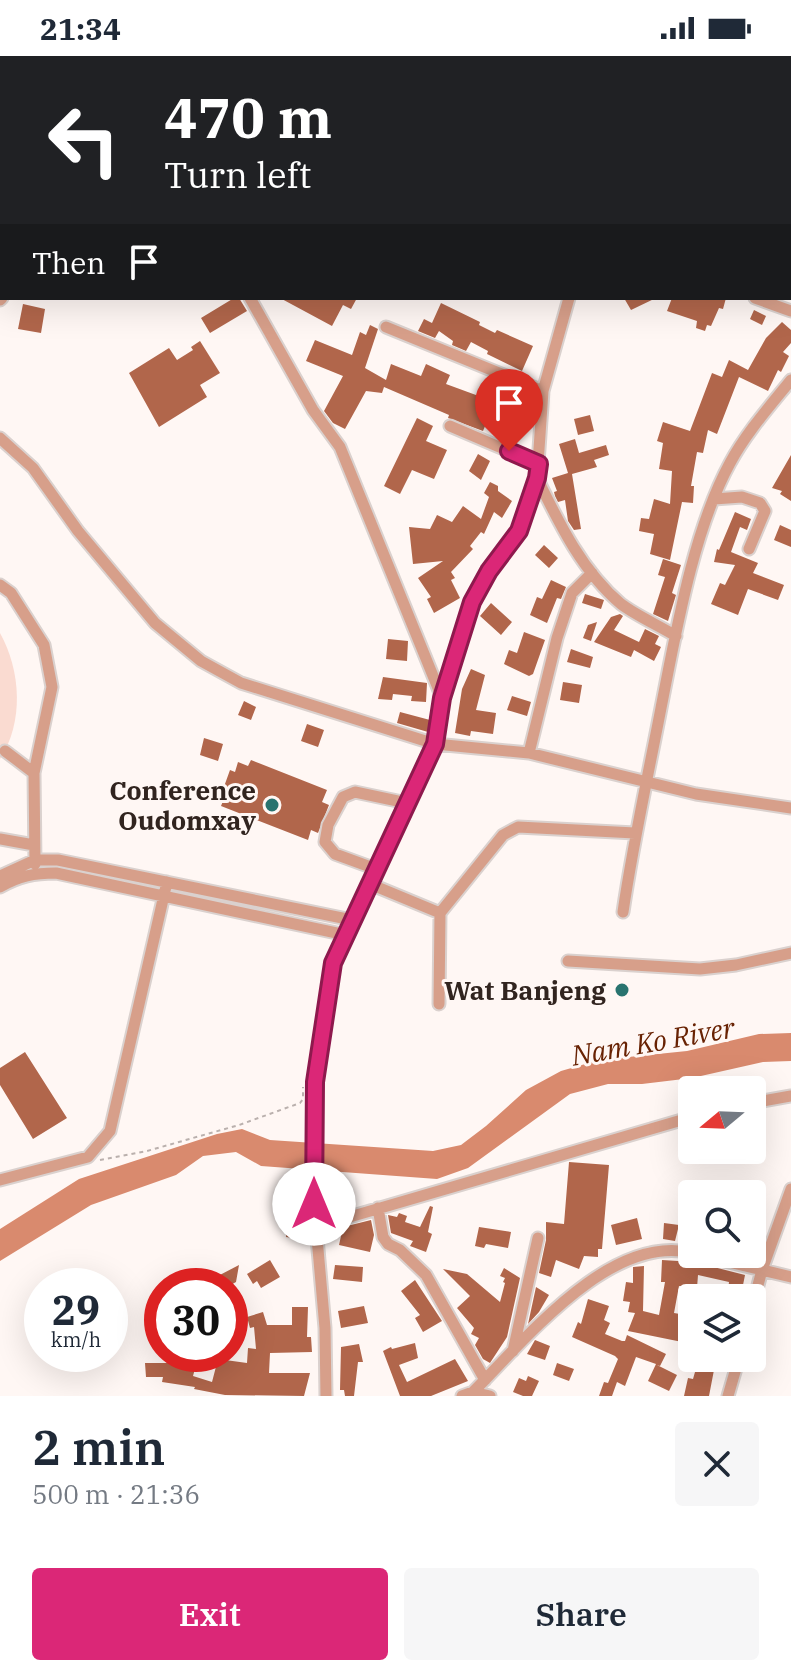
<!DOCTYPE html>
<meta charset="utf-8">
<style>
body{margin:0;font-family:"IBM Plex Serif",serif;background:#f6f6f7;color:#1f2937;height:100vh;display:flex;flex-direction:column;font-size:30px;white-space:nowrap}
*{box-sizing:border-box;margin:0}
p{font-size:26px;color:#747a83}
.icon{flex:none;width:44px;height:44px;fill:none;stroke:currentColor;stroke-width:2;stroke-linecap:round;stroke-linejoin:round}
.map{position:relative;height:1340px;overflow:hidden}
.drawer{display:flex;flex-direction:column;background:#fff;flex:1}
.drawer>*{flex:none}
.guide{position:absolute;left:0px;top:0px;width:792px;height:244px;box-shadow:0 8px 32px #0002;background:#202124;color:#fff;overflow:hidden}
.needle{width:52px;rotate:251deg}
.fabs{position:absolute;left:678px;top:1020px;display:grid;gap:16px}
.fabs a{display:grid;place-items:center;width:88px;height:88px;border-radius:8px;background:#fff;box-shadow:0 8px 32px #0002;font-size:40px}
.speed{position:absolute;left:24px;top:1212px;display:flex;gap:16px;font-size:40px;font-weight:700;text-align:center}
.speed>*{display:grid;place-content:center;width:104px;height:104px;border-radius:50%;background:#fff;box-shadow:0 8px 32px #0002;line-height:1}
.speed small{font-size:20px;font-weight:400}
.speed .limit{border:12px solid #d22;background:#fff;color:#111}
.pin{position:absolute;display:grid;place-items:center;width:68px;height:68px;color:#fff;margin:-82px -34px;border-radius:50% 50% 50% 0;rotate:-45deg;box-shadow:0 0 8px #0007}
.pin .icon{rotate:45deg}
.me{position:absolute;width:88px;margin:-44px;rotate:0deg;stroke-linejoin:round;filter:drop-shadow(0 0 6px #0008)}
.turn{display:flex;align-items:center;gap:28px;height:168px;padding:0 32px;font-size:36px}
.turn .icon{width:104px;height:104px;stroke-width:2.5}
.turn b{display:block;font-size:56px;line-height:68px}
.then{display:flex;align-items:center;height:76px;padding:0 32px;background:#0003;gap:16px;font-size:30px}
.round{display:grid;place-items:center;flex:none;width:84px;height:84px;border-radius:8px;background:#f6f6f7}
.head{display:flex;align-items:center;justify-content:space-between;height:136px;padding:0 32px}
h1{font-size:48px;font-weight:600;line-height:60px}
.button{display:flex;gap:16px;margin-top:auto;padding:16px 32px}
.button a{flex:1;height:92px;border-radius:8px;background:#db2777;color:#fff;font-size:32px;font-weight:600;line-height:92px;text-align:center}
.button a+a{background:#f6f6f7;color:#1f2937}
.status{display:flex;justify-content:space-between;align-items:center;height:56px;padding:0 40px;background:#fff;direction:ltr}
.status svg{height:22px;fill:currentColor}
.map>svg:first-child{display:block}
</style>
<div class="status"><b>21:34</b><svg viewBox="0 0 49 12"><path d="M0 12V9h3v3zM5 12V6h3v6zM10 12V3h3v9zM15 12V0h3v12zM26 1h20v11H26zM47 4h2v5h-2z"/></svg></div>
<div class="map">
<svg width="791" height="1340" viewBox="0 0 791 1340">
<rect width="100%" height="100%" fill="#fff7f4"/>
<path fill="#fadbd1" d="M0,577C21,615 24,666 0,703Z"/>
<path fill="#d98a6e" d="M791,977V1005L763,1006L692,1022L642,1028H608L570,1038L468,1112L437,1123L261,1110L236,1096L203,1100L176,1119L91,1149L0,1205V1173L79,1123L217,1078L242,1073L270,1084L433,1095L461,1089L486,1070L526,1034L561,1015L599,1004L687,995L759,978Z"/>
<path fill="#b1664b" d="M234,242H239L247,255L210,277L201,262Z
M280,242H357L351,253L343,249L332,270Z
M624,242H656L631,254Z
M672,242H726L723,253L719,252L711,270L707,269L705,275L696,272L697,265L667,255Z
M441,247L480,266L479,269L495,277L497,274L533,290L522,315L487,298L488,295L471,286L466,295L452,289L453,285L439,275L435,282L418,275L424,263L432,267Z
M23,248L45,253L41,277L18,273Z
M754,254L766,260L762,269L750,263Z
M782,266L791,274V287L783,296L789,300L781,316L778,314L768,335L739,321L717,378L708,374L703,397L697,396L691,430H694L693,447L682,446L670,504L650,498L654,478L639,475L641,462L649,463L654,443L670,448L672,415L659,413L663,387L657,385L663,366L690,375L712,317L722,321L729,304L748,314L766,282Z
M370,269L378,273L365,312L386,324L391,308L421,320L426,308L450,319L446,328L495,346L483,375L448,362L449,359L384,331L382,337L366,335L345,373L333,367L324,355L343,320L306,305L315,284L352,299L360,276L366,279Z
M200,285L220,317L200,329L207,341L159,371L129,317L169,292L177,304L193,294L191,291Z
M590,359L594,375L578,379L574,363Z
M417,362L433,370L426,385L447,394L434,423L412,414L400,438L384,430Z
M575,383L579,397L606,389L609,399L594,404L597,411L572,418L581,473L574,474L568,465L565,444L558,446L555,440L554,436L557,435L552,422L568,417L559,388Z
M478,398L490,405L481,424L469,415Z
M791,399V445L780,438L782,435L772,432Z
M490,426L498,430V435L512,445L502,462L494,456L484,478L481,476L470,490L473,493L451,516L455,522L451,524L460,542L434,557L427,543L431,541L418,522L443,505L413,508L409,471L430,473L437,459L452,466L463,450L481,463L489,441L484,437Z
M735,456L751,463L747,474L740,471L731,496L758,507L753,517L784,529L778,544L748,533L738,559L711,548L720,527L725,529L735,509L714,506L717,493L719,494Z
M780,469L791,474V491L774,484Z
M544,489L558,502L549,512L535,499Z
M663,503L681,509L672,537L676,539L668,565L653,558L665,521L658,519Z
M551,524L566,531L561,543L557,542L547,567L530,559L537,541L542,543Z
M585,538L604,544L601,553L582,547Z
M491,547L512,566L501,579L480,560Z
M620,558L623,560L614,574L639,586L645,573L659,580L655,588L661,591L654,605L634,594L631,601L594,586L611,561Z
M597,566L591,585L583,582L588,569Z
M524,576L545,584L533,618L529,620L504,608L509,594L517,597Z
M388,583L408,585L407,605L386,603Z
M571,593L593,601L590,612L567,606Z
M471,613L485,619L476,654L496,657L493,678L471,675L470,680L455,677L462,633Z
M383,621L427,627L426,646L411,645L412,640L393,638L392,644L378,643Z
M563,626L582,629L579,647L560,644Z
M512,640L531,646L527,660L507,654Z
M244,645L256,651L251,664L238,659Z
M400,656L430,664L428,676L397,667Z
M307,668L324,674L318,691L301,685Z
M204,682L223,688L218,705L200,699Z
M251,704L327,734L322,746L329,749L318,777L311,774L308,784L221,750L225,740L221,739L230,714L235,716L238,706L248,710Z
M25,996L67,1062L33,1083L0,1029V1012Z
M569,1106L609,1109L602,1193H598V1201L584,1200L579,1213L556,1204L551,1221L539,1217L546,1184V1166L564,1168Z
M430,1150L433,1151L428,1176L432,1178L426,1196L410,1190L413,1185L391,1177L388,1159L397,1161L399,1157L407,1160L405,1166L420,1171Z
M637,1162L642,1183L616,1189L611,1169Z
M371,1164L374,1179L370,1196L339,1189L343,1171Z
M664,1167L679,1169L675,1185L663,1183Z
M287,1168L307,1170L306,1184L286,1181Z
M479,1171L511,1176L508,1192L486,1188L484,1192L475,1190Z
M270,1204L280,1221L261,1232L257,1225L253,1228L247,1218Z
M662,1204L694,1206L745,1219L743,1229L738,1228L736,1242H727L729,1226L698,1219L697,1232L679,1230L674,1257L692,1260V1288L628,1275L635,1257L628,1256L630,1246L623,1245L626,1226L633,1227V1211L644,1210L643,1255L659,1259L665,1226H661Z
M239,1209L236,1226L229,1230H199L207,1226L206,1222L215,1218L216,1221Z
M335,1209L363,1211L362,1226L333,1223Z
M504,1212L520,1222L507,1281L490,1307L483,1303L475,1289L479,1282L471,1278L474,1272L457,1252L470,1240L443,1213L467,1218L500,1246L505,1227L503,1226L505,1222L500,1220Z
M415,1224L442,1265L423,1276L415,1262L420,1259L401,1235Z
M536,1231L549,1239L539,1256L528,1268Z
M588,1243L609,1250L604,1264L610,1267L605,1278L622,1285H625L627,1279L666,1298L660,1310L657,1309L677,1319L669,1335L648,1325L656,1308L636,1301L625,1330L617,1326L612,1340H599L604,1326L608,1327L618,1303L615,1300L572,1281L578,1266L581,1268Z
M364,1250L368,1267L341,1272L338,1255Z
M292,1251H308L307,1281H311L312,1296L270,1297L269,1317H310L304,1340L225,1339L194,1333L195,1331L162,1326L163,1321H146L145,1307H170L172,1298H199L193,1320L212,1326L218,1303L247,1307L248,1292L256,1293L254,1271L250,1272L247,1261L263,1256L267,1269H292Z
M535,1284L550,1290L545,1304L527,1298Z
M415,1287L418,1302L399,1309L407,1326L455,1303L468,1325L431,1340H400L383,1295L391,1291L392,1293Z
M359,1288L363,1306H358L354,1340H345L344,1334H340L341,1291Z
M699,1302H723L718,1316L714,1314L709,1340H684L688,1322L693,1323Z
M557,1307L574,1313L569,1325L553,1319Z
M528,1320L539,1325L532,1340H523L513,1336L519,1322L526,1325Z"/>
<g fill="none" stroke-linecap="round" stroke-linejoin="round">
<g stroke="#dad1ce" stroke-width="15">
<path id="minor" d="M381,0L383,2
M544,0L547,2
M291,2L293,0
M464,2L466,0
M587,2L589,0
M790,189L791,190
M250,242L313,354L340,391L442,642
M755,242L791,255
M0,244L2,242
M386,271L543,335
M450,370L539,408
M0,382L33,412L78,475L155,567L201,605L241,627L435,688L442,642L472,546L489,515L519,475L537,422L543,335L569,242
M537,422C559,467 582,515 621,548C637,560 658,569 676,580
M714,443L742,441L760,447L765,455L749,493
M0,529L11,537L44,589L52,631L34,717L35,808
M5,695L34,717
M529,697L557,582L572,537L592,517
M0,783L34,789
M376,813L335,798L325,786L328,769L343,741L355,736L407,747
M0,820L35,804H58L352,864
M370,828L440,857
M0,831C19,820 34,817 56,817L346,879
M623,856C633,787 648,720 661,652C676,576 693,475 730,407C746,377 770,350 791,324
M568,905L700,913L736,909L791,897
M439,948L440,857L503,779L518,771L635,777
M752,1047L791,1040
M0,1124L88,1101L110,1075L167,826
M378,1152L383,1181L388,1188L400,1194L426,1219L485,1324
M316,1167L353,1160L692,1061
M696,1198L791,1221
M752,1252L762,1214L791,1133
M513,1295L538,1182
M473,1336C525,1284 610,1177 692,1197
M326,1340L325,1272L314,1148V1032L333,907L435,688L529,697L696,738L791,752
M462,1340L473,1336L490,1340
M728,1340L739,1302"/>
</g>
<path stroke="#bab0ad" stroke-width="2" stroke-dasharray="4 4" stroke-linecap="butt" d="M100,1104L147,1095L239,1069L300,1047L303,1043V1031"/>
<use href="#minor" stroke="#d79f8a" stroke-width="11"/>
</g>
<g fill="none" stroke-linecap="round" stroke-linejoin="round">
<g stroke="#8e194d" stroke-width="20">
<path id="route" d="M314,1148L315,1026L333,907L435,688L442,642L472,546L489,515L519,475L537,422L539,408L509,395"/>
</g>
<use href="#route" stroke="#db2777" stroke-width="14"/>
</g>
<g fill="#29736f" stroke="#fff7f4" stroke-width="3">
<circle cx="272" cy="749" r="8"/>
<circle cx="622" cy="934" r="8"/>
</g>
<g text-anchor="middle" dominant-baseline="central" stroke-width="6" stroke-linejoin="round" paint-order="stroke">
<g font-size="26" font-weight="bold" fill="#31241f" stroke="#fff7f4" text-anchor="end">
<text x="256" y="734">Conference<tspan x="256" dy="30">Oudomxay</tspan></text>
<text x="606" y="934">Wat Banjeng</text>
</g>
<g font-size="28" font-style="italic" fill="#682203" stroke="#fff7f4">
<text transform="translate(653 985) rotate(-10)">Nam Ko River</text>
</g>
</g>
</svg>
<div class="fabs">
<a><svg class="needle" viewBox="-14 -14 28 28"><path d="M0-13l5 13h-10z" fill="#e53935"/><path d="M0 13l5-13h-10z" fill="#747a83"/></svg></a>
<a><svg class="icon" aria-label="search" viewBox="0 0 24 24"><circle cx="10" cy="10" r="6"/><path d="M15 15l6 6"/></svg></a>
<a><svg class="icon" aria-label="layers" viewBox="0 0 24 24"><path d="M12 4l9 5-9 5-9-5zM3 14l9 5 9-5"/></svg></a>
</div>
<div class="speed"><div>29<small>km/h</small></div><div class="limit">30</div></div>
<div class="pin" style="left:509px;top:395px;background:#d93025"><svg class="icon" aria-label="arrive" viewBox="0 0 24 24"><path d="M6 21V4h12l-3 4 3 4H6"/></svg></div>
<svg class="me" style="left:314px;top:1148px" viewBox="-20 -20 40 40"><circle r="19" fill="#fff"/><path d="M0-13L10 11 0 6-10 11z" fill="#db2777"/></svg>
<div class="guide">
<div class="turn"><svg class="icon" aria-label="left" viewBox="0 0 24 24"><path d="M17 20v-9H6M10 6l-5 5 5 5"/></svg><div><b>470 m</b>Turn left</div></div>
<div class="then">Then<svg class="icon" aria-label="arrive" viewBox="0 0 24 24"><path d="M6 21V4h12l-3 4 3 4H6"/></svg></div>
</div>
</div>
<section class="drawer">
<div class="head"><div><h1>2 min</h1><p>500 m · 21:36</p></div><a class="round"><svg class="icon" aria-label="close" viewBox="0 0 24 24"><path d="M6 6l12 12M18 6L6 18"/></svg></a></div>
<div class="button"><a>Exit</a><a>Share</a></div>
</section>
